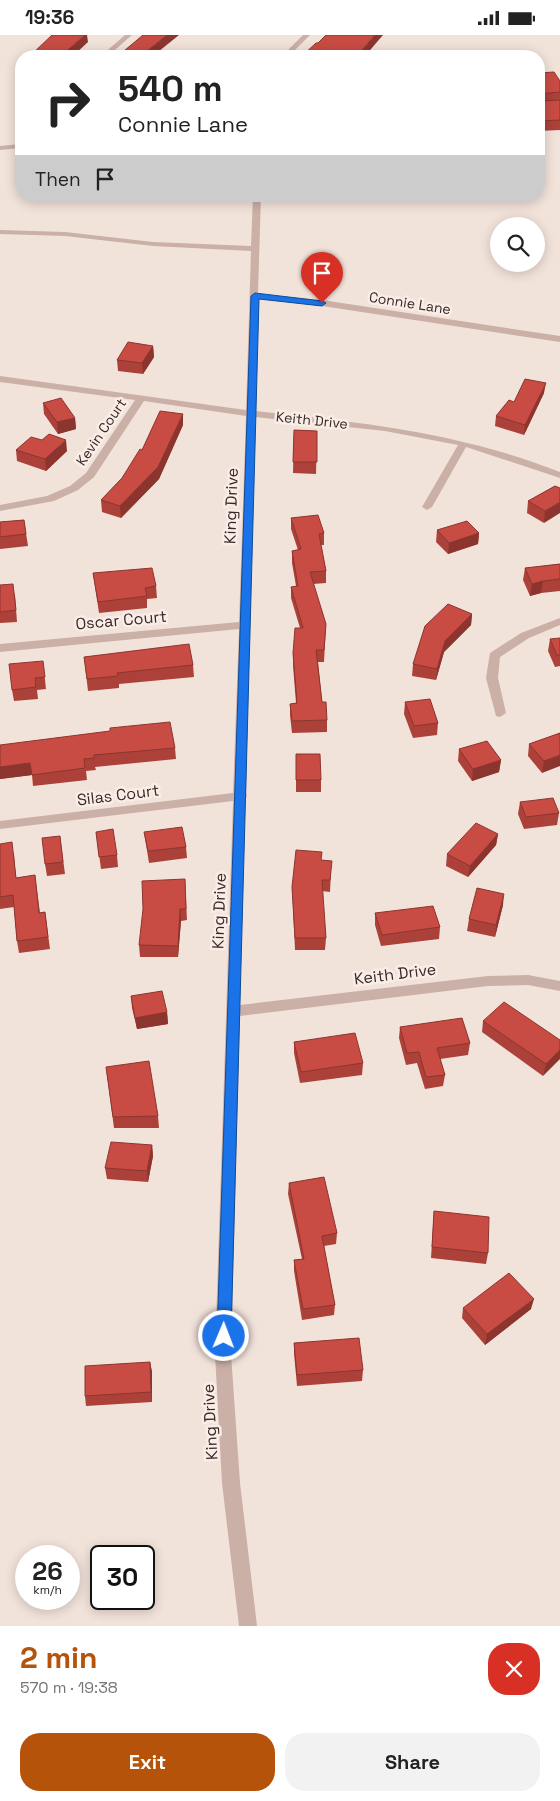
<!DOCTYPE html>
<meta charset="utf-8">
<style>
body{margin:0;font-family:"Space Grotesk",sans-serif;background:#f2f2f2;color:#222;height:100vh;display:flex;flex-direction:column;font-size:19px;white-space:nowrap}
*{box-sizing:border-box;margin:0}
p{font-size:16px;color:#767676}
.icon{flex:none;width:28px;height:28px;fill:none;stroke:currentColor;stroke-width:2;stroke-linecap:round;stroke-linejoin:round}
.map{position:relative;height:1591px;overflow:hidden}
.side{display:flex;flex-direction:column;background:#fff;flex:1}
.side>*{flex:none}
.hud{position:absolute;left:15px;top:15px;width:530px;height:152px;border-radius:20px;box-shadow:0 2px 12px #0003;background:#fff;color:#222;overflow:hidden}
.controls{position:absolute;left:490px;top:182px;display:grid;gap:10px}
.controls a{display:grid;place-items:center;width:55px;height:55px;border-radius:50%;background:#fff;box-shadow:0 2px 12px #0003;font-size:25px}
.speed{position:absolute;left:15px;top:1510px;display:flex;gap:10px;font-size:25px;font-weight:700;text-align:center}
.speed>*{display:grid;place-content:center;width:65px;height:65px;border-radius:50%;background:#fff;box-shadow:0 2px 12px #0003;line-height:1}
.speed small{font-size:12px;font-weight:400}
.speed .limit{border:2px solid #111;border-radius:8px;background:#fff;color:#111}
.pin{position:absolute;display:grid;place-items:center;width:42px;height:42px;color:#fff;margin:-51px -21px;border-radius:50% 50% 50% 0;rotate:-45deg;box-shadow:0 0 5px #0007}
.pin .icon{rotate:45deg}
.me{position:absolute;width:55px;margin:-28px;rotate:1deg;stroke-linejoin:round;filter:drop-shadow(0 0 4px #0008)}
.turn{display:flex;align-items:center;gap:18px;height:105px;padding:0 20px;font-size:22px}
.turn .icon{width:65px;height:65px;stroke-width:2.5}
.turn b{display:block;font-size:35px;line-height:42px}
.then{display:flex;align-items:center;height:48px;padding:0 20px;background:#0003;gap:10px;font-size:19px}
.round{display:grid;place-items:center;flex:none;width:52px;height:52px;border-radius:20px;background:#f2f2f2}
.summary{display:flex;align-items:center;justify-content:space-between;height:85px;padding:0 20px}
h1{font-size:30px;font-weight:600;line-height:38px;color:#b45309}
.action{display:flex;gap:10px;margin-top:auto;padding:10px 20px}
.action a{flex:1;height:58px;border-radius:20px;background:#b45309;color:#fff;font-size:20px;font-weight:600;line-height:58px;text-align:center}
.action a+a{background:#f2f2f2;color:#222}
.status{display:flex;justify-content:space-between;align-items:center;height:35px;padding:0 25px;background:#fff;direction:ltr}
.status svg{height:14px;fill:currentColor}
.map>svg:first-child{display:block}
</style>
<div class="status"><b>19:36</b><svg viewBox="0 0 49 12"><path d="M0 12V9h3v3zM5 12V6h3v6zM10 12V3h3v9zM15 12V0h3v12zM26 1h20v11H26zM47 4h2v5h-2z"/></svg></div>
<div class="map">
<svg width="560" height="1591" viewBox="0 0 560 1591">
<rect width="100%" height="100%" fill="#f2e3da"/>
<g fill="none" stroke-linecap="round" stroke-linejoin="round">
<path fill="#cab0a6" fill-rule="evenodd" d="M125,0H132L108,21H101Z
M303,0H310L289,21H282Z
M21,109V113L0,115V111Z
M253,161H261L258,259L322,265L560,301V307L322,271L258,264L255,376C360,387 462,398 560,437V443L466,412L432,472L427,475L422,472L458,410L385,396L255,382L246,758L247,761L245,764L240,970L488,941L528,940L560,946V956L528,950L488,951L240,981L231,1319L240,1448L257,1591H239L222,1448L215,1319L233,766L0,794V786L233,758L239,594L0,617V609L239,587L246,381L144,366L94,442L78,455L54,466L0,476V470L47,461L70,451L86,438L135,365L0,347V341L246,375L251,216L153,211L65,201L0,199V195L65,197L153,207L251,211Z
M560,583V590L529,603L500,622L498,643L506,678L500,682L496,681L486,643L490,618L521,598Z"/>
</g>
<path fill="#ac413a" d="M539,38L560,46V95L539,96Z
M153,311L154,322L143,339L118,336L117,325Z
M544,358L524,400L495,391L496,381L514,367Z
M43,368L75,383L76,394L58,399L44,379Z
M183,390L159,444L121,483L102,477L101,465L122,443L142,415Z
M294,395L317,396L316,439L293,438Z
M16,415L67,416L46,436L17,426Z
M555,451L544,488L527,478L528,466Z
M291,483L324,498V510H321L326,536V548L313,549L326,589L324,627H318L322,667L327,685V697L292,698L290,680V669L296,668L293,630V618L300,593L291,563V552L296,551L292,528V516L298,515L291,494Z
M24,485L28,511L0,514V487Z
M437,495L479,498L478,509L448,519L436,507Z
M560,529V556L541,558L530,561L523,545L525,533Z
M93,538L156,551L157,563L147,564V573L99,578Z
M0,550L15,560L17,587L0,588Z
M472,579L471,590L444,617L436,645L412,641L413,629Z
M560,603V631L555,632L548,616L550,604Z
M84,622L193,630L194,642L119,649V653L88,656Z
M43,626L46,654L37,655L38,664L14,666L12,655Z
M405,667L438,688L437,700L413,703L404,679Z
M560,698L542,738L528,721L529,709Z
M0,710L175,713L176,724L95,732L96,735L86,736L87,745L33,751L32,740L0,744Z
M459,714L501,725L499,737L472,746L458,726Z
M296,719L321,745V757H296Z
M520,767L559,778L557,790L524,794L518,779Z
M96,797L117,820L118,832L101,834Z
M144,797L186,812L187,823L149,828Z
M498,799L496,810L468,842L446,831L447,819Z
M60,801L65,839L47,841L45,829Z
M0,809L14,819L16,843L35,840L40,878L45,877L50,914L19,918L17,906L14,872L0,874Z
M321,825L331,837L330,857L322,856L326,903L325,915H295L292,852Z
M185,844L187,885L181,886L178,922H140L139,910Z
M503,870L495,902L467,896L469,884Z
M375,878L440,892L439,904L381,911L375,890Z
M131,961L167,977L168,989L137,994L132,973Z
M483,986L560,1005L543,1041L482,997Z
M400,992L470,1008L468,1020L440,1024L445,1040L443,1051L425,1054L417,1028L406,1030L399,1003Z
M294,1007L363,1028L362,1040L300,1048L294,1018Z
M106,1032L158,1081L159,1093H114Z
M152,1110L153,1121L148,1147L107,1144L105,1133Z
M289,1148L337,1198L336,1209L324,1211L335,1270L334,1280L302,1285L294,1236V1225L302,1224L288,1159Z
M434,1176L488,1218L486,1229L431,1223Z
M463,1273L531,1274L485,1310L462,1283Z
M294,1308L363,1335L362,1346L297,1351L294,1318Z
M150,1327L152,1337V1367L86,1371L85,1361Z"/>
<path fill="#8c352f" d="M85,0H87L88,7L73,21H61Z
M167,0H179L153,21L147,16Z
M375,0H383L365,21H357Z
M153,311L154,322L143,339L142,328Z
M546,348L544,358L524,400L525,390Z
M183,379V390L159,444L121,483L120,471Z
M75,383L76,394L58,399L57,387Z
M66,405L67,416L46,436L45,424Z
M560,467V478L544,488L545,476Z
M479,498L478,509L448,519L449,508Z
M543,546L541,558L530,561L532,549Z
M472,579L471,590L444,617L436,645L437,634L445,606Z
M560,720V731L542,738L544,726Z
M501,725L499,737L472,746L473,734Z
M30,728L32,740L0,744V732Z
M498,799L496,810L468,842L470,831Z
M504,859L503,870L495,902L496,890Z
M180,874L181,886L178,922V911Z
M167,977L168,989L137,994L135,983Z
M560,1015V1024L543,1041L546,1029Z
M152,1110L153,1121L148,1147L147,1136Z
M534,1264L531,1274L485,1310L487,1299Z
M150,1327L152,1337V1367L151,1357Z"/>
<path fill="#c84c43" stroke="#8c352f" d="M52,0H85L61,21H30Z
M143,0H167L147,16L159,17L155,21H118Z
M326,0H375L357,21H302L316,8H318Z
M554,37L560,46V57L539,59V38Z
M539,65L540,66L560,65V85L539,86Z
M128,307L153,311L142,328L117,325Z
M525,344L546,348L525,390L496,381L509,365L514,367Z
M61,363L75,383L57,387L43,368Z
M160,376L183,379L158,432L120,471L101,465L122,443L140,414L142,415Z
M294,395L317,396V427H293Z
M49,399L66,405L45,424L16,415L31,402L42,405Z
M555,451L560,453V467L545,476L528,466Z
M318,480L324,498L319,499L326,536L310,537L326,589L324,615H316L322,667H326L327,685L292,686L290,669L297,668L293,618L295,593H303L291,552L298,551L292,516L301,514L291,483Z
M24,485L26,499L0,502V487Z
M467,486L479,498L449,508L437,495Z
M560,529V544L543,546L532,549L525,533Z
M152,533L156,551L145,553L147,561L98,567L93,538Z
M13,549L16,575L0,577V550Z
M448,569L472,579L445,606L437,634L413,629L425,591Z
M560,603V620H557L550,604Z
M189,609L193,630L117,638L118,641L87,644L84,622Z
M43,626L45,642L35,643L36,652L12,655L9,629Z
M430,664L438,688L414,691L405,667Z
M170,687L175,713L94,720V723L84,724L85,733L32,740L30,728L0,732V710L110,696V693Z
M560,698V720L544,726L529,709Z
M487,706L501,725L473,734L459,714Z
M296,719H320L321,745H296Z
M553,763L559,778L526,782L520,767Z
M476,788L498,799L470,831L447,819Z
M182,792L186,812L148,816L144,797Z
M113,794L117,820L99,822L96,797Z
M60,801L63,827L45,829L42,803Z
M12,807L16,843L35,840L39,878L45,877L48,902L17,906L13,860L0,862V809Z
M296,815L322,817L321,825L332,826L330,845H322L326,903H295L292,852Z
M185,844L186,874H180L178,911L139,910L143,874L142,846Z
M477,853L504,859L496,890L469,884Z
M433,871L440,892L382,900L375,878Z
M162,956L167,977L135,983L131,961Z
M504,967L560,1005V1015L546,1029L483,986Z
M462,983L470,1008L437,1013L445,1040L426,1042L419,1017L407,1018L400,992Z
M355,998L363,1028L301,1037L294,1007Z
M149,1026L158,1081L113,1082L106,1032Z
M111,1107L152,1110L147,1136L105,1133Z
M324,1142L337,1198L322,1201L335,1270L303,1274L294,1225L304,1224L289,1148Z
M434,1176L489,1182L488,1218L432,1212Z
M509,1238L534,1264L487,1299L463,1273Z
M359,1303L363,1335L297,1340L294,1308Z
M150,1327L151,1357L85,1361V1331Z"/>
<path fill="#1a73e8" stroke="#114b97" d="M255,258L322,266L326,268L322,271L259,264L231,1301L229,1306L224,1308L219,1306L217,1301L251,261Z"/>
<g text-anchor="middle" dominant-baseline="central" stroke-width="5" stroke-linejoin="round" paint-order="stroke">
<g font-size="14" fill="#362927" stroke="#faede7">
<text transform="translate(410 268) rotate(9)">Connie Lane</text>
<text transform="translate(312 385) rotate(6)">Keith Drive</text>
<text transform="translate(101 397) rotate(-56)">Kevin Court</text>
</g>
<g font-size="16" fill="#362927" stroke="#faede7">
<text transform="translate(231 471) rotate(-88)">King Drive</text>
<text transform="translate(121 585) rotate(-5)">Oscar Court</text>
<text transform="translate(118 760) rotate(-7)">Silas Court</text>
<text transform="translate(219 876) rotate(-88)">King Drive</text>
<text transform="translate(395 939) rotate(-7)">Keith Drive</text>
<text transform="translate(210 1387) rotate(-93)">King Drive</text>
</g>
</g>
</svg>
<div class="controls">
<a><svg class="icon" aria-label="search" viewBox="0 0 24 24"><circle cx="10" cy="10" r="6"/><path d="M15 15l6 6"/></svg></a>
</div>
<div class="speed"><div>26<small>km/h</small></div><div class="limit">30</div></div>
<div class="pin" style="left:322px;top:268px;background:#d93025"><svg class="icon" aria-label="arrive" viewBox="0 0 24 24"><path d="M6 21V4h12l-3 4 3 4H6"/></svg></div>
<svg class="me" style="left:224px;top:1301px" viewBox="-20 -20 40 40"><circle r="17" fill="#1a73e8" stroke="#fff" stroke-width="3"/><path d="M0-11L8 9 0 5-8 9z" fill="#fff"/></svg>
<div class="hud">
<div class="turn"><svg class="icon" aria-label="right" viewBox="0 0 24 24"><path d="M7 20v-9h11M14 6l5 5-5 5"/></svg><div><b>540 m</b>Connie Lane</div></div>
<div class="then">Then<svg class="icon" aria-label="arrive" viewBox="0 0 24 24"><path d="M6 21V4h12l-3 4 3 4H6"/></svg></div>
</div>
</div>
<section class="side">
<div class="summary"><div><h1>2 min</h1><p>570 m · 19:38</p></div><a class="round" style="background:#d93025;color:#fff"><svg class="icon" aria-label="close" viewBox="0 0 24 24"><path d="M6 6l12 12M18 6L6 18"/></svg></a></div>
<div class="action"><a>Exit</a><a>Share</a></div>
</section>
